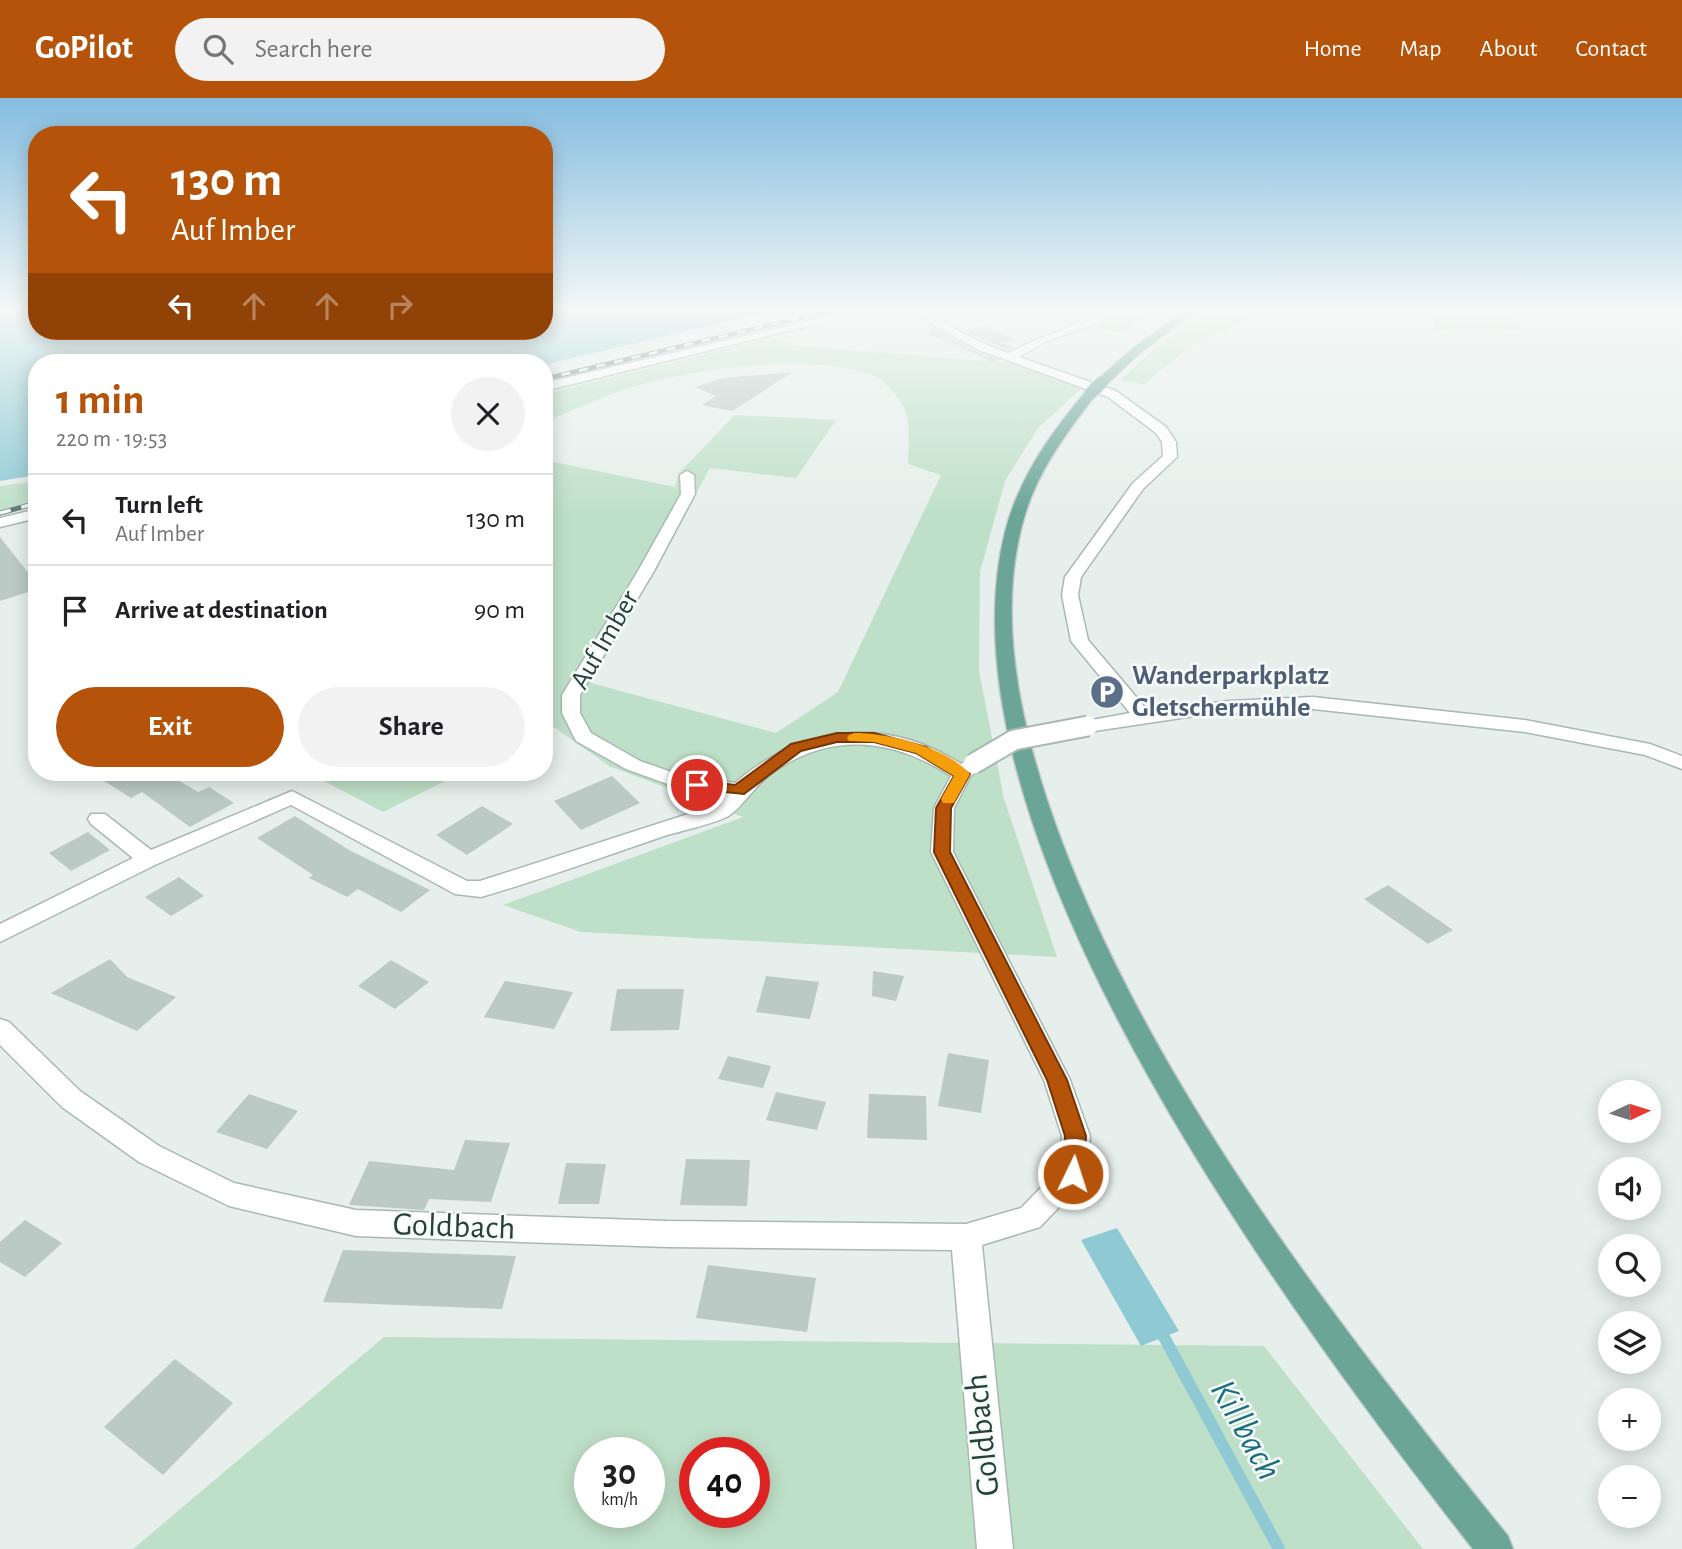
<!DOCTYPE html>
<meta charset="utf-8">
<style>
body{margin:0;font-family:"Alegreya Sans",sans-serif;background:#f2f2f2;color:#202124;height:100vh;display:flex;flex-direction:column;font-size:26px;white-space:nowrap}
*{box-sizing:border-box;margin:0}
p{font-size:23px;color:#757577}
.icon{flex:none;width:38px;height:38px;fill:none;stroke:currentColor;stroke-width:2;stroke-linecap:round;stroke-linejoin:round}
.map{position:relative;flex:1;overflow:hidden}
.drawer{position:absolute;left:28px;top:256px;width:525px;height:427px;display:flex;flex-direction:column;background:#fff;border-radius:28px;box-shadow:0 4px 18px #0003}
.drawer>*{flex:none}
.hud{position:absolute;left:28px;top:28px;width:525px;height:214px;border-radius:28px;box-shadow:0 4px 18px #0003;background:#b45309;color:#fff;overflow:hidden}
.needle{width:46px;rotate:86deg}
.fabs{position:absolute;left:1598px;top:982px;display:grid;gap:14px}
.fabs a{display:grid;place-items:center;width:63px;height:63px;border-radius:50%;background:#fff;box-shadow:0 4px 18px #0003;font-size:35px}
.speed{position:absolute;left:574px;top:1339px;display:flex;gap:14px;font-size:35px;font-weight:700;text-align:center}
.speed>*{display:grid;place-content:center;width:91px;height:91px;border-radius:50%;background:#fff;box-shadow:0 4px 18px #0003;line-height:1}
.speed small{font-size:18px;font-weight:400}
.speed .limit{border:10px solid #d22;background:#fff;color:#111}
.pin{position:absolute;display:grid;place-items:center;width:60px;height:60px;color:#fff;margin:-30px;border:4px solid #fff;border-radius:50%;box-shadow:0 2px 7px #0007}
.me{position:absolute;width:77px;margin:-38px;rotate:4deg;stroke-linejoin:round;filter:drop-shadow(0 0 5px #0008)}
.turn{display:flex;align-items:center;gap:24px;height:147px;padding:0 28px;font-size:32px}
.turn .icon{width:91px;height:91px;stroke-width:2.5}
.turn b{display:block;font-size:49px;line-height:60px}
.lanes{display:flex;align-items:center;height:66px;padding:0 28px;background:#0003;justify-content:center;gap:35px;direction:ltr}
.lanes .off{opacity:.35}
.round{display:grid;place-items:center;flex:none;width:74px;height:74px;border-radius:37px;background:#f2f2f2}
.headline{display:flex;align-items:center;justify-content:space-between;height:119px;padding:0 28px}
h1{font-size:42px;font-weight:700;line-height:52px;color:#b45309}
.cta{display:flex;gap:14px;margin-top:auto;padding:14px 28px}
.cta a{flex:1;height:80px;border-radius:42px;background:#b45309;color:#fff;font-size:28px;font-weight:700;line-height:80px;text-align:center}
.cta a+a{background:#f2f2f2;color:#202124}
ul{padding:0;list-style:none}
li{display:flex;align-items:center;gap:21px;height:91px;padding:0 28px;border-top:2px solid #e0e0e0}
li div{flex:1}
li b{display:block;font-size:26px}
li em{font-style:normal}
header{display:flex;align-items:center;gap:42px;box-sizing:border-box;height:98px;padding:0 35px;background:#b45309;color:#fff}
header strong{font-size:33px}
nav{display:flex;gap:38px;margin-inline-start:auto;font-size:24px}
.search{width:490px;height:63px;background:#f2f2f2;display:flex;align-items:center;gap:18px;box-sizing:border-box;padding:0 24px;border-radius:38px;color:#757577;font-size:26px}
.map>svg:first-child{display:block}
</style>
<header>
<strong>GoPilot</strong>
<div class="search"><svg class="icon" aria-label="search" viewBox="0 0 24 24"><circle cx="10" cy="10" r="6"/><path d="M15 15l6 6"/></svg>Search here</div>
<nav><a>Home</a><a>Map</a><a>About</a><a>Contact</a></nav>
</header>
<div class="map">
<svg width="1682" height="1451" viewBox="0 0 1682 1451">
<rect width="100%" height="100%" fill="#e6efeb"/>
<path fill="#bfe0c8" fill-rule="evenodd" d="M1119,213H1158L1119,235L1091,228Z
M1207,213H1263L1185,253L1144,286L1120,282L1158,248Z
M1408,213H1497L1525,232L1458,230L1433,233L1435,224Z
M772,240L799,248L1010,265L1081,291L1038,330L1005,383L980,474L979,573L1004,701L1057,859L581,834L503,807L743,719L609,668L554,629L544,634V362L675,389L679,375L735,317L836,322L796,380L710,370L591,585L776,635L838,594L941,377L908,366C908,348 912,325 903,308C899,299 883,281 874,278C811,253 687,271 623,292C596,301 570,314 544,324V296Z
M37,383V402L0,412V388Z
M307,674H463L383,714Z
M384,1239L1264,1248L1423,1451H133ZM590,1354H649V1414H590ZM695,1354H754V1414H695Z"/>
<path fill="#8ec9d4" d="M0,213H37V233H544V213H771L544,267V264H37V377L0,383Z
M1117,1130L1179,1233L1141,1248L1081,1142Z"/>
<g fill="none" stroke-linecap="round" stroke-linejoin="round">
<path stroke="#8ec9d4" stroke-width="12" d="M1164,1239L1279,1451"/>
</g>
<path fill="#bbcac4" d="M984,228L1016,242L1002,245L1014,249L1008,252L964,233Z
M932,229L978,254L999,262L992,264L929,236Z
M793,274L732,313L702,307L716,298L695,289L723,280Z
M0,439L37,486V491L0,503Z
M90,674H178L171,678L198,694L209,689L234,705L190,729L142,694L131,700Z
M612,678L640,705L581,732L554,703Z
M482,708L513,726L467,757L436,737Z
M295,718L349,752L430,792L401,814L358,791L347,799L309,780L313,777L257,740Z
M88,734L110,752L71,773L49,755Z
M179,779L204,798L171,818L145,799Z
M1388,787L1453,832L1428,846L1364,801Z
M110,861L127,879L176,899L137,933L51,895Z
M391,862L429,884L395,911L358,888Z
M873,873L904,878L896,903L872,898Z
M766,878L819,884L810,921L756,914Z
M505,883L573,894L554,931L484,919Z
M617,891H684L679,932L610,933Z
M948,955L989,962L981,1015L938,1008Z
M728,958L771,968L763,990L718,981Z
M776,994L826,1004L817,1032L766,1022Z
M249,996L298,1013L267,1051L216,1034Z
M869,996L926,998L927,1042L867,1040Z
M465,1042L510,1045L491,1104L429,1101L424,1112L349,1107L369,1063L454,1072Z
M686,1061L750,1062L747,1108L680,1107Z
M566,1065L606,1066L599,1106H558Z
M25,1122L62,1145L25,1179L0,1164V1144Z
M343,1152L516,1158L502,1211L323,1204Z
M708,1167L816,1180L807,1234L696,1220Z
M175,1261L233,1305L163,1377L104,1329Z"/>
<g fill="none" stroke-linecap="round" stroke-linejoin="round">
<g stroke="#a8b8b2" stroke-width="3">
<path id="minor" d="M850,213H870L544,293V285Z
M919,213H931C953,233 981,245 1008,255C1035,241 1060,233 1088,222C1098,217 1102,213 1114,213L1098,225L1047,243L1019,259L1116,293L1166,329L1176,344L1177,359L1143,391L1081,479L1078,497L1088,542L1148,613L1229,603L1313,599L1525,622L1650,646L1682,658V671L1645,657L1525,634L1313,611L1201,617L1088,634L1081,632L1078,628L1081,624L1130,615L1071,543L1062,497L1065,479L1133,385L1163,358L1162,344L1156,335L1108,299L979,252L936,229Z
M687,373L694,377L695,396L654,473L580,597V615L591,635L640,663L683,678L735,685C802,627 885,617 961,666L973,660L980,662L983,666L970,679L954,710L953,754L1070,982L1090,1038L1087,1076L1083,1084L1040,1129L982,1147L1013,1451H977L952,1152L667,1149L356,1138L229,1108L139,1064L62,1009L0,947V921L9,924L80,993L159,1048L234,1085L356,1112L667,1123L966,1126L1021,1110L1059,1071L1062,1038L1044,982L931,754L934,710L951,678C893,640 830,633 772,675C756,686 743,708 730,717C718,725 680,733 664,738C603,759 543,781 481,799L455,796L291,707L157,766L0,844V826L133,760L91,726L88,721L91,716H105L151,752L292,693L467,783H480L716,707L725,697L673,688L626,671L576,643L562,615V597L638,473L681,396L680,377Z
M37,411V420L0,429V420Z"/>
</g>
<g stroke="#c2cac8" stroke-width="3">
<path id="major" d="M1184,213H1196L1140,255L1106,287H1098V281L1132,251Z
M1091,291L1097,295C1064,338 1034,377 1021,431C999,521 1019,616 1047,702C1137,971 1331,1219 1508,1438L1513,1451H1473C1294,1221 930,737 1005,434C1019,379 1051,335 1087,292Z"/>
</g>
<use href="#minor" fill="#fff" fill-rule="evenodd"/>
<use href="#major" fill="#6aa596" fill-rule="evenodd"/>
<g stroke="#5f7d75" stroke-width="4.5">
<path id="rail-far1" d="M544,281L829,213"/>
</g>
<g stroke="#5f7d75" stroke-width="5">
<path id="rail" d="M0,415L37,405"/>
</g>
<use href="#rail-far1" stroke="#f7fbf9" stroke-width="2.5" stroke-dasharray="9" stroke-linecap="butt"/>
<use href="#rail" stroke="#f7fbf9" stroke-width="3.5" stroke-dasharray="11" stroke-linecap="butt"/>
<g stroke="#a8b8b2" stroke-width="23" stroke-linecap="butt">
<path id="minor-bridge" d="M973,666L1014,642L1088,628"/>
</g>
<g stroke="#c2cac8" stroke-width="14" stroke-linecap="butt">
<path id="major-bridge" d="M1091,295L1102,284"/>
</g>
<use href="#minor-bridge" stroke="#fff" stroke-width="19"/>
<use href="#major-bridge" stroke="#6aa596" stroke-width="12"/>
</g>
<linearGradient id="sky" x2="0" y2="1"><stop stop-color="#84bce0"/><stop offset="0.51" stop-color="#f4f8f6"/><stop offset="1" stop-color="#f4f8f6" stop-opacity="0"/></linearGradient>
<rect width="1682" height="416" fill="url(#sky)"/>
<path fill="#b45309" stroke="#753606" stroke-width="2" d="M837,635H874L926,649L970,676L951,710L950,754L1067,982L1086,1038L1084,1076L1080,1083L1073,1085L1065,1083L1062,1076L1065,1038L1047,982L934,754L936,710L954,678L916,655L874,644H837L801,653L744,696L697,691L689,687L697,682L735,687L791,646Z"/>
<path fill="#f59e0b" d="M854,635C889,635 946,649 970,676L954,705H943L941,701L954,678L916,655L874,644L849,643L847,640L849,637Z"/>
<defs>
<g id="parking-disc" transform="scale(1.75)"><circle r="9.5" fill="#5c6f8a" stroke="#f7fbf9"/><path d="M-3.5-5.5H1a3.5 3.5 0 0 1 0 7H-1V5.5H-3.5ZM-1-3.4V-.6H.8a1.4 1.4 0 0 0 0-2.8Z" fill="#fff"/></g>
</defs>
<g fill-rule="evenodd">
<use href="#parking-disc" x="1107" y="594"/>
</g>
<g text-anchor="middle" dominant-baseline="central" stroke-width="5" stroke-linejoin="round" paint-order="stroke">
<g font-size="28" fill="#24423a" stroke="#f7fbf9">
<text transform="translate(605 542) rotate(-60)">Auf Imber</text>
</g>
<g font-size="28" font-weight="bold" fill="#4e5e75" stroke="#f7fbf9" text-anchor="start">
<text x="1132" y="578">Wanderparkplatz<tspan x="1132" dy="32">Gletschermühle</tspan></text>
</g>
<g font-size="33" fill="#24423a" stroke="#f7fbf9">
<text transform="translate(454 1129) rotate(2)">Goldbach</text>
<text transform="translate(983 1337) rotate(-96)">Goldbach</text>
</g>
<g font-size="37" font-style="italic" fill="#1c6f80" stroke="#f7fbf9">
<text transform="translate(1246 1332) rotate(61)">Killbach</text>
</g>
</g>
</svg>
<div class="fabs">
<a><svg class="needle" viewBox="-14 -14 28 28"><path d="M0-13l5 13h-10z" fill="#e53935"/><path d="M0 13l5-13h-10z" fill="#757577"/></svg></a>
<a><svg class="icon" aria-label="sound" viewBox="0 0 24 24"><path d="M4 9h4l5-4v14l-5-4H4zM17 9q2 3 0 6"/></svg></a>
<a><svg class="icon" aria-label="search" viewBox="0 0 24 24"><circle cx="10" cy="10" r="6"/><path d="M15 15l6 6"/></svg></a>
<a><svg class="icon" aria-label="layers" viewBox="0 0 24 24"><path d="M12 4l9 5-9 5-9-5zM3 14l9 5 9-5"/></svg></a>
<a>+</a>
<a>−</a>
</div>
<div class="speed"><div>30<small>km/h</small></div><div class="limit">40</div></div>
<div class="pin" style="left:697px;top:687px;background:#d93025"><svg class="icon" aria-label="arrive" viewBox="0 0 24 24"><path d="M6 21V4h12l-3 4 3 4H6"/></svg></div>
<svg class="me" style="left:1073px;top:1076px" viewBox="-20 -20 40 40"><circle r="17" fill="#b45309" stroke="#fff" stroke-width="3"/><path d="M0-11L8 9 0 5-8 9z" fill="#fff"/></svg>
<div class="hud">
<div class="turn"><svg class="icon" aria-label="left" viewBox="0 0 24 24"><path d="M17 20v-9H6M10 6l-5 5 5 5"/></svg><div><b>130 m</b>Auf Imber</div></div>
<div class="lanes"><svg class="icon" aria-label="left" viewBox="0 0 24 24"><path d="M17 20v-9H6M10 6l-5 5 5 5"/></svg><svg class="icon off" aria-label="ahead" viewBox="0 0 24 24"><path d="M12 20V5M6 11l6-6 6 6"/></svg><svg class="icon off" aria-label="ahead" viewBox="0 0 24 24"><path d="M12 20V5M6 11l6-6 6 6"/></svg><svg class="icon off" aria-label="right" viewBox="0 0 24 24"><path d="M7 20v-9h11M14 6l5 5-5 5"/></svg></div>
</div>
<section class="drawer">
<div class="headline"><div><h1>1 min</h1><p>220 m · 19:53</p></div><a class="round"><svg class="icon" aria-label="close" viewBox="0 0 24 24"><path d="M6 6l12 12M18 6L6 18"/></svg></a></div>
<ul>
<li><svg class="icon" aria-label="left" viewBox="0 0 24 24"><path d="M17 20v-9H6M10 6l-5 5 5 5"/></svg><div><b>Turn left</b><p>Auf Imber</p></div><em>130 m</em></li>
<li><svg class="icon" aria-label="arrive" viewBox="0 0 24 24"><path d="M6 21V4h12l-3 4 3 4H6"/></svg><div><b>Arrive at destination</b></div><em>90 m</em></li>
</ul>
<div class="cta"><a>Exit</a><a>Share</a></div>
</section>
</div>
